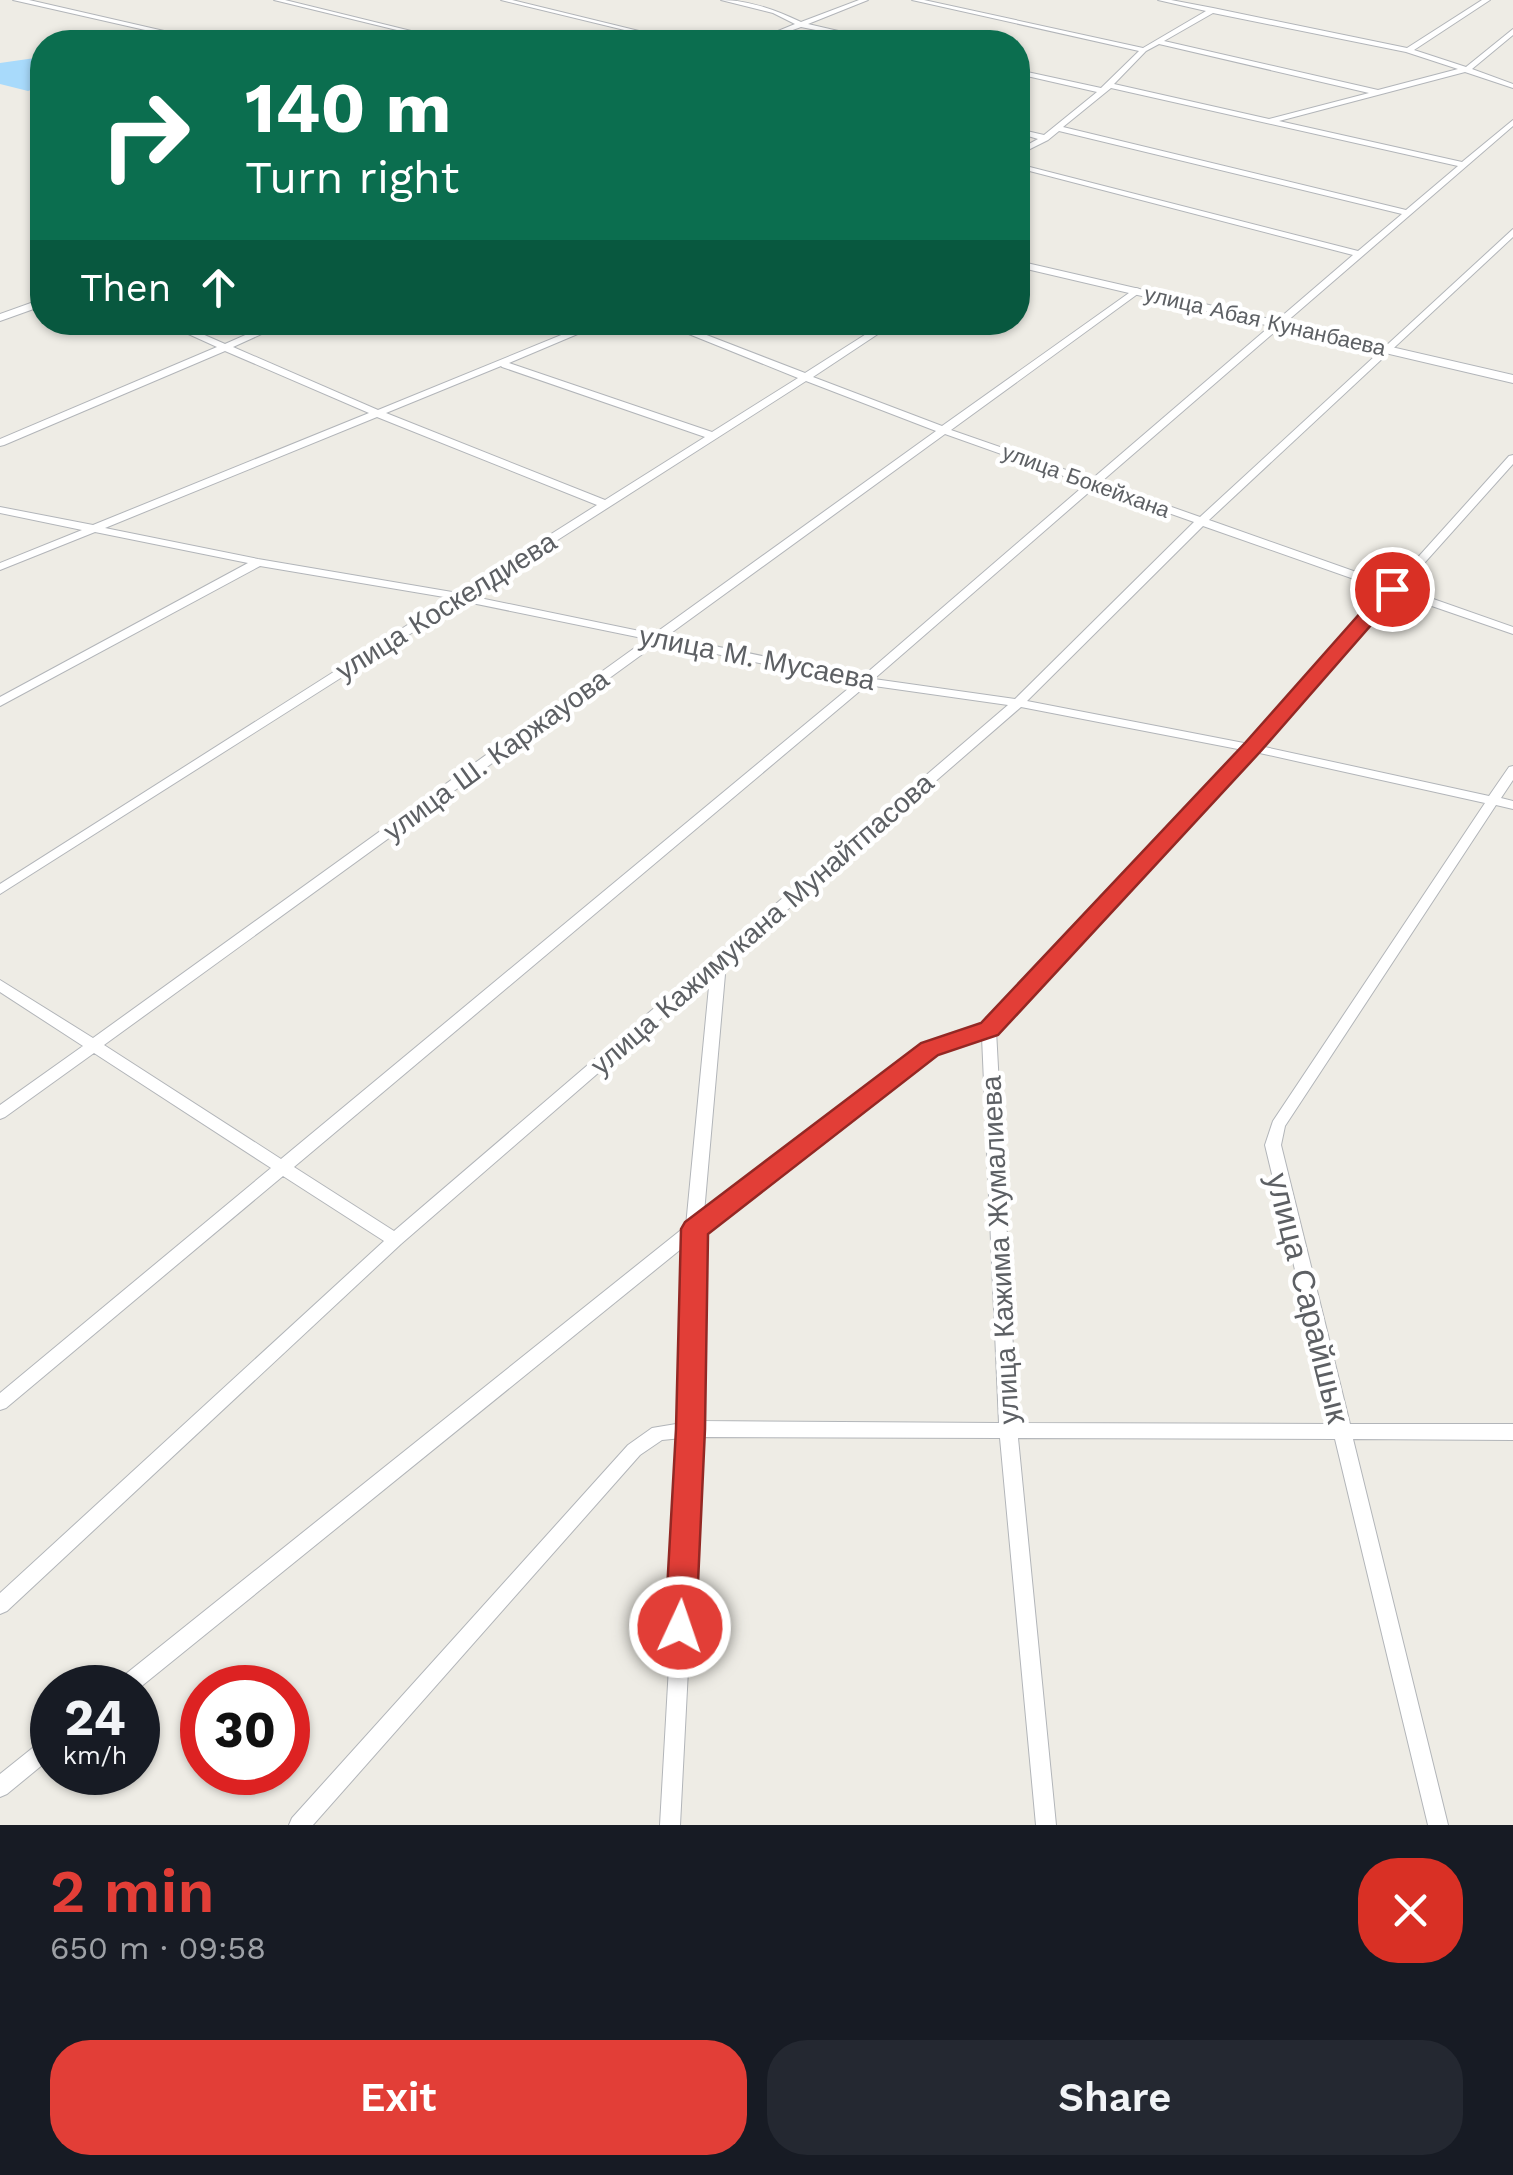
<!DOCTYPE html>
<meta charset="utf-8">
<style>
body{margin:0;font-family:"Work Sans",sans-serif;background:#242831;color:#f1f3f6;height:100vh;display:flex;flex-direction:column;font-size:38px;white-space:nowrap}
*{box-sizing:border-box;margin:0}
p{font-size:32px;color:#9ea1a6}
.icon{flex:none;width:55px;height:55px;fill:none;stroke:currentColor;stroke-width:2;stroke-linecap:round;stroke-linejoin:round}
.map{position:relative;height:1825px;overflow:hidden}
.panel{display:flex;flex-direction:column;background:#171b24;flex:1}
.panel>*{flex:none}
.top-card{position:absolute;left:30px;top:30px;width:1000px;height:305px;border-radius:40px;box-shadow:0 2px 8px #0004;background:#0b6e4f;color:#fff;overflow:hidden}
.speed{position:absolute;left:30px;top:1665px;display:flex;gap:20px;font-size:50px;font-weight:700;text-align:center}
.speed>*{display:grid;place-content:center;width:130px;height:130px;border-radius:50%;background:#171b24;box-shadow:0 2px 8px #0004;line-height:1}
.speed small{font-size:25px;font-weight:400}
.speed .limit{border:15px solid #d22;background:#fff;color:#111}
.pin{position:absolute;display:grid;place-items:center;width:85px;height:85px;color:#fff;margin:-42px;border:5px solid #fff;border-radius:50%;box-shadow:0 2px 10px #0007}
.me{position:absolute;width:110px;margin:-55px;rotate:3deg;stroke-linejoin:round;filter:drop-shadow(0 0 8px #0008)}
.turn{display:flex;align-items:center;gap:35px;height:210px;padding:0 50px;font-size:45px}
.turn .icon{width:130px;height:130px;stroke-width:2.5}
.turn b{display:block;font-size:70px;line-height:85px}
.then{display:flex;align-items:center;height:95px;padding:0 50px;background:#0003;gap:20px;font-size:38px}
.round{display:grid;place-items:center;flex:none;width:105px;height:105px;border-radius:40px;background:#242831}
.headline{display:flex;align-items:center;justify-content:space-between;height:170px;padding:0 50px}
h1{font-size:60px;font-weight:600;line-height:75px;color:#e23e37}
.primary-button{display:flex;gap:20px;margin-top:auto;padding:20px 50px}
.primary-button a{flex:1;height:115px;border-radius:40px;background:#e23e37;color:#fff;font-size:40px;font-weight:600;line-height:115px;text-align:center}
.primary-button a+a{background:#242831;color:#f1f3f6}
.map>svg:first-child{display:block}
</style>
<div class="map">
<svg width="1513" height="1825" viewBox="0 0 1513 1825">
<rect width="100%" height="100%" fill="#eeece5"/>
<path fill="#a8dafb" d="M42,57V86L28,91L0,84V63Z"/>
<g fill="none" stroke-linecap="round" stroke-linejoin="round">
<g stroke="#b2b5b9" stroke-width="2">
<path id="minor" d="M274,0H285L456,42H446Z
M501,0H512L684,42H674Z
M721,0C749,0 776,10 801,22L859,0H868L808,24L886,42H875L801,27L759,42H751L795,24L773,13Z
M912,0H924L1143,48L1206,11L1158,0H1171L1213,8L1407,48L1482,0H1490L1414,50L1466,67L1513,29V35L1472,69L1513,84V88L1465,72L1279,121L1462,162L1513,120V126L1101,482L1200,517L1513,229V237L1209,520L1393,585L1509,456L1513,455V464L1402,588L1513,627V634L1397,594L1260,746L1489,796L1509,767L1513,766V780L1501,798L1513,801V809L1496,805L1285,1126L1281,1145L1350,1424H1513V1440L1353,1439L1448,1825H1428L1335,1439L1018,1438L1056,1825H1036L1000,1438L700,1437L680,1825H660L682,1438L662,1440L640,1455L313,1825H289L292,1818L628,1445L652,1428L682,1423L686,1245L138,1689V1688H114L117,1681L686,1226L710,976L401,1244L7,1611L0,1614V1593L384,1241L283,1176L6,1408L0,1410V1393L271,1168L94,1053L5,1117L0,1119V1105L83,1046L0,992V980L93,1038L647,639L462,601L0,894V884L450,598L260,566L0,706V697L248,563L95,532L0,570V563L82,530L0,513V507L93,525L369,413L225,351L4,445L0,446V439L217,347L162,322H175L225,344L275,322H288L233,347L378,410L593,322H606L509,363L712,432L798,378L659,322H673L805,373L885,322H896L813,377L942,426L1136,288L1139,289V293L951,430L1092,479L1353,255L1018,168V164L1358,251L1402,214L1059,131L1048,140L1018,155V150L1038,139L1018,133V129L1044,135L1097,92L1018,74V70L1101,88L1139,51ZM1213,13L1406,52L1458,69L1378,90L1164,41ZM1159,44L1369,93L1269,119L1114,84L1146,51ZM1111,88L1458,166L1406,210L1063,127ZM501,366L502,367L705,437L605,500L386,413ZM806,381L936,431L654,634L470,596ZM377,417L597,505L458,593L258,559L105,528ZM945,434L1086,484L862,677L667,636ZM1095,487L1194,522L1015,699L874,679ZM1203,526L1388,591L1249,744L1027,701ZM659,642L855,683L281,1159L104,1045ZM867,685L1008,705L394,1231L294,1167ZM1021,707L1243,750L984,1025L925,1045L704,1213L726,963ZM1255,752L1485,803L1273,1121L1265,1145L1332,1424L1017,1423L996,1030ZM982,1037L999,1423L700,1421L702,1232L935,1053Z
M52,1735V1757L7,1794L0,1797V1774L45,1738Z"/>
</g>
<g stroke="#b2b5b9" stroke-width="2">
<path id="tertiary" d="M13,0H29L212,42H198Z
M1018,261L1513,375V383L1018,267Z
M42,299V306L0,321V314Z"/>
</g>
<use href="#minor" fill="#fff" fill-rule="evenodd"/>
<use href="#tertiary" fill="#fff" fill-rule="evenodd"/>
</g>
<path fill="#e23e37" stroke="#932824" stroke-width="2.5" d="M1392,583L1401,589L1399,593L1260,752L998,1035L938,1055L708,1234L705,1429L696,1627L692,1637L680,1642L669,1637L665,1627L676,1429L681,1229L685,1222L921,1043L981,1023L1245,743L1385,585Z"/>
<g text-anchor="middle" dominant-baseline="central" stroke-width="9" stroke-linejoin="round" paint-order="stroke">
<g font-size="22" fill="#5d6064" stroke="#fff">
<text transform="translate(1265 321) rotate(13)">улица Абая Кунанбаева</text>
<text transform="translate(1086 481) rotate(20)">улица Бокейхана</text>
</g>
<g font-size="28" fill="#5d6064" stroke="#fff">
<text transform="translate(446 606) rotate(-32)">улица Коскелдиева</text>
<text transform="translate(757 658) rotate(11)">улица М. Мусаева</text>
<text transform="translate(496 755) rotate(-36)">улица Ш. Каржауова</text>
<text transform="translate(762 924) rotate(-41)">улица Кажимукана Мунайтпасова</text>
<text transform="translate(1000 1250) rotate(-93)">улица Кажима Жумалиева</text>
</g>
<g font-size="32" fill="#5d6064" stroke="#fff">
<text transform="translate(1308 1298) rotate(76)">улица Сарайшык</text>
</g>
</g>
</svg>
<div class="speed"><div>24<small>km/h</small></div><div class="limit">30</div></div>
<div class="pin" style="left:1392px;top:589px;background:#d93025"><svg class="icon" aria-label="arrive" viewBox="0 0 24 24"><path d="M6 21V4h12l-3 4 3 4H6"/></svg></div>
<svg class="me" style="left:680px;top:1627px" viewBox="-20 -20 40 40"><circle r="17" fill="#e23e37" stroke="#fff" stroke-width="3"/><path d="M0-11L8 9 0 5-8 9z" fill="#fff"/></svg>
<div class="top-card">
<div class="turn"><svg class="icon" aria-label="right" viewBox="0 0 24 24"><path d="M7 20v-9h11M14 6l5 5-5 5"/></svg><div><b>140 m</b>Turn right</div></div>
<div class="then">Then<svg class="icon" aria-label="ahead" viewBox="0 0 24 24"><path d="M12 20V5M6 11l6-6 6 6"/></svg></div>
</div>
</div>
<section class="panel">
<div class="headline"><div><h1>2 min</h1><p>650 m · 09:58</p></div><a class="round" style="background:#d93025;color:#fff"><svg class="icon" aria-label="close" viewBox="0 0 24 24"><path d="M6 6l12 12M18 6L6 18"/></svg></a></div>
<div class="primary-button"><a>Exit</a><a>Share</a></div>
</section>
